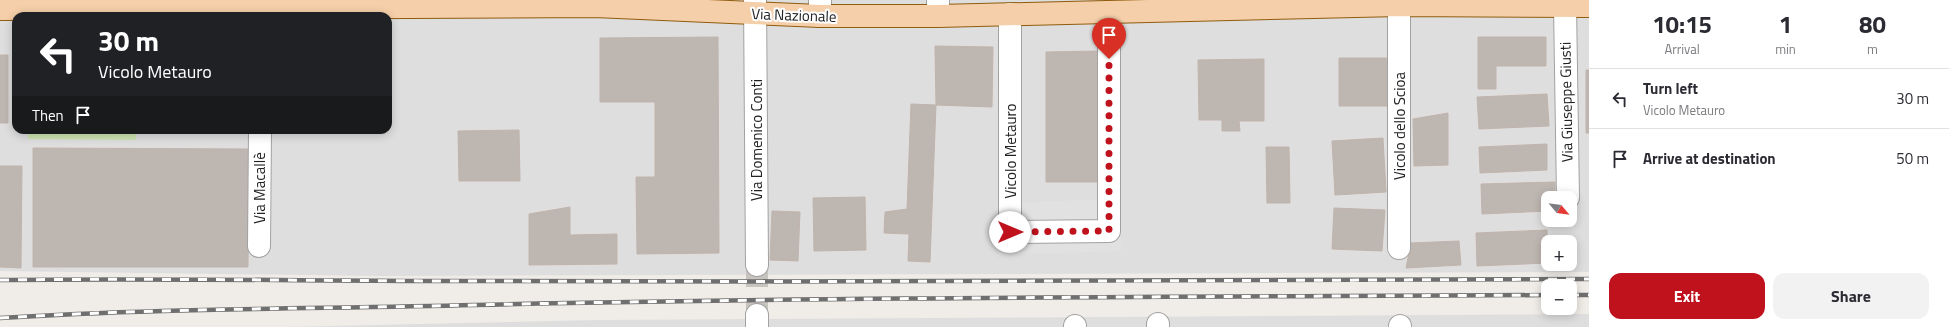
<!DOCTYPE html>
<meta charset="utf-8">
<style>
body{margin:0;font-family:"Titillium Web",sans-serif;background:#f2f2f3;color:#2b2b33;height:100vh;display:flex;flex-direction:column;font-size:15px;white-space:nowrap}
*{box-sizing:border-box;margin:0}
p{font-size:13px;color:#7c7c81}
.icon{flex:none;width:22px;height:22px;fill:none;stroke:currentColor;stroke-width:2;stroke-linecap:round;stroke-linejoin:round}
.map{position:relative;flex:1;overflow:hidden}
.sheet{display:flex;flex-direction:column;background:#fff;width:360px}
.sheet>*{flex:none}
.hud{position:absolute;left:12px;top:12px;width:380px;height:122px;border-radius:12px;box-shadow:0 2px 10px #0003;background:#202124;color:#fff;overflow:hidden}
.needle{width:26px;rotate:119deg}
.tools{position:absolute;left:1541px;top:191px;display:grid;gap:8px}
.tools a{display:grid;place-items:center;width:36px;height:36px;border-radius:8px;background:#fff;box-shadow:0 2px 10px #0003;font-size:20px}
.pin{position:absolute;display:grid;place-items:center;width:34px;height:34px;color:#fff;margin:-41px -17px;border-radius:50% 50% 50% 0;rotate:-45deg;box-shadow:0 0 4px #0007}
.pin .icon{rotate:45deg}
.me{position:absolute;width:44px;margin:-22px;rotate:90deg;stroke-linejoin:round;filter:drop-shadow(0 0 3px #0008)}
.turn{display:flex;align-items:center;gap:14px;height:84px;padding:0 20px;font-size:18px}
.turn .icon{width:52px;height:52px;stroke-width:2.5}
.turn b{display:block;font-size:28px;line-height:34px}
.then{display:flex;align-items:center;height:38px;padding:0 20px;background:#0003;gap:8px;font-size:15px}
.eta{display:flex;justify-content:space-evenly;align-items:center;height:68px;text-align:center}
.eta b{font-size:24px;font-weight:700;line-height:28px}
.button{display:flex;gap:8px;margin-top:auto;padding:8px 20px}
.button a{flex:1;height:46px;border-radius:12px;background:#c0121d;color:#fff;font-size:16px;font-weight:700;line-height:46px;text-align:center}
.button a+a{background:#f2f2f3;color:#2b2b33}
ul{padding:0;list-style:none}
li{display:flex;align-items:center;gap:12px;height:60px;padding:0 20px;border-top:1px solid #e1e1e2}
li div{flex:1}
li b{display:block;font-size:15px}
li em{font-style:normal}
main{display:flex;flex:1;min-height:0}
.map>svg:first-child{display:block}
</style>
<main>
<div class="map">
<svg width="1589" height="327" viewBox="0 0 1589 327">
<rect width="100%" height="100%" fill="#f0ede8"/>
<path fill="#dfdede" fill-rule="evenodd" d="M0,0H1589V272L378,276L0,271ZM16,16H388V130H16ZM1548,198H1570V220H1548ZM1548,242H1570V264H1548Z
M1589,314V327H285L597,320Z"/>
<path fill="#cfe5b3" d="M28,130H136V140L28,139Z"/>
<path fill="#e1e1e1" d="M1119,199L1121,251L999,255L997,203Z"/>
<path fill="#beb6b1" stroke="#c1b4ac" d="M718,37L719,253L637,254L636,177H655V102H600V38Z
M1478,37H1546V66H1496V89H1478Z
M935,46L993,47L992,107L936,105Z
M1100,51V182H1046V52Z
M0,55H8V123H0Z
M1339,58H1390V106H1339Z
M1264,59V121H1239L1240,131H1222V120H1199L1198,60Z
M1586,70H1589V133H1586Z
M1547,94L1549,126L1479,129L1477,97Z
M911,104L936,105L930,262L908,261L909,234L884,233L885,212L907,209Z
M1448,113V165L1414,166L1413,119Z
M205,130H249V133L205,132Z
M519,130L520,181H459L458,131Z
M1383,138L1386,192L1335,195L1332,141Z
M1547,144V170L1480,173L1479,147Z
M1266,147H1289L1290,203H1267Z
M33,148L249,149L248,267H33Z
M0,166H22L21,268L0,267Z
M1555,182V198H1548V211L1482,214L1481,184Z
M865,197L866,250L814,251L813,198Z
M570,207V235L617,234V264L529,265V214Z
M1334,208L1385,210L1382,251L1332,249Z
M772,211L800,212L798,261L770,260Z
M1547,230L1548,263L1477,266L1476,233Z
M1459,241L1461,265L1406,268L1411,243Z"/>
<g fill="none" stroke-linecap="round" stroke-linejoin="round">
<path stroke="#c7c4c0" stroke-width="22" stroke-dasharray="22 11" stroke-linecap="butt" d="M757,265V315"/>
<g stroke="#a2a2a2" stroke-width="24">
<path id="street" d="M755,0L757,265
M1565,5L1568,198
M1010,14V232L1109,231V12
M820,16V0
M938,16V0
M259,246L260,130
M1399,248V0
M1158,324V327
M1075,326V327
M1400,326V327
M757,327V315"/>
</g>
<g stroke="#905c0d" stroke-width="24">
<path id="primary" d="M0,9L595,6L820,16H938L1399,5L1589,6"/>
</g>
<use href="#street" stroke="#fff" stroke-width="22"/>
<use href="#primary" stroke="#f4cfa9" stroke-width="22"/>
<g stroke="#6f6f6f" stroke-width="4.5">
<path id="rail" d="M0,280C160,278 319,281 479,281C849,282 1219,281 1589,279
M1570,295H1589
M0,318C158,308 316,309 474,305C832,297 1190,297 1548,295"/>
</g>
<use href="#rail" stroke="#fff" stroke-width="3" stroke-dasharray="9" stroke-linecap="butt"/>
</g>
<g fill="none" stroke-linecap="round" stroke-linejoin="round">
<path stroke="#c0121d" stroke-width="7" stroke-dasharray="0 12.6" d="M1010,232L1109,231V59"/>
</g>
<g text-anchor="middle" dominant-baseline="central" stroke-width="4" stroke-linejoin="round" paint-order="stroke">
<g font-size="15" fill="#212121" stroke="#fff">
<text transform="translate(794 15) rotate(2)">Via Nazionale</text>
<text transform="translate(1566 102) rotate(-91)">Via Giuseppe Giusti</text>
<text transform="translate(1399 126) rotate(-90)">Vicolo dello Scioa</text>
<text transform="translate(756 140) rotate(-90)">Via Domenico Conti</text>
<text transform="translate(1010 151) rotate(-90)">Vicolo Metauro</text>
<text transform="translate(259 188) rotate(-90)">Via Macallè</text>
</g>
</g>
</svg>
<div class="tools">
<a><svg class="needle" viewBox="-14 -14 28 28"><path d="M0-13l5 13h-10z" fill="#e53935"/><path d="M0 13l5-13h-10z" fill="#7c7c81"/></svg></a>
<a>+</a>
<a>−</a>
</div>
<div class="pin" style="left:1109px;top:59px;background:#d93025"><svg class="icon" aria-label="arrive" viewBox="0 0 24 24"><path d="M6 21V4h12l-3 4 3 4H6"/></svg></div>
<svg class="me" style="left:1010px;top:232px" viewBox="-20 -20 40 40"><circle r="19" fill="#fff"/><path d="M0-13L10 11 0 6-10 11z" fill="#c0121d"/></svg>
<div class="hud">
<div class="turn"><svg class="icon" aria-label="left" viewBox="0 0 24 24"><path d="M17 20v-9H6M10 6l-5 5 5 5"/></svg><div><b>30 m</b>Vicolo Metauro</div></div>
<div class="then">Then<svg class="icon" aria-label="arrive" viewBox="0 0 24 24"><path d="M6 21V4h12l-3 4 3 4H6"/></svg></div>
</div>
</div>
<section class="sheet">
<div class="eta">
<div><b>10:15</b><p>Arrival</p></div>
<div><b>1</b><p>min</p></div>
<div><b>80</b><p>m</p></div>
</div>
<ul>
<li><svg class="icon" aria-label="left" viewBox="0 0 24 24"><path d="M17 20v-9H6M10 6l-5 5 5 5"/></svg><div><b>Turn left</b><p>Vicolo Metauro</p></div><em>30 m</em></li>
<li><svg class="icon" aria-label="arrive" viewBox="0 0 24 24"><path d="M6 21V4h12l-3 4 3 4H6"/></svg><div><b>Arrive at destination</b></div><em>50 m</em></li>
</ul>
<div class="button"><a>Exit</a><a>Share</a></div>
</section>
</main>
